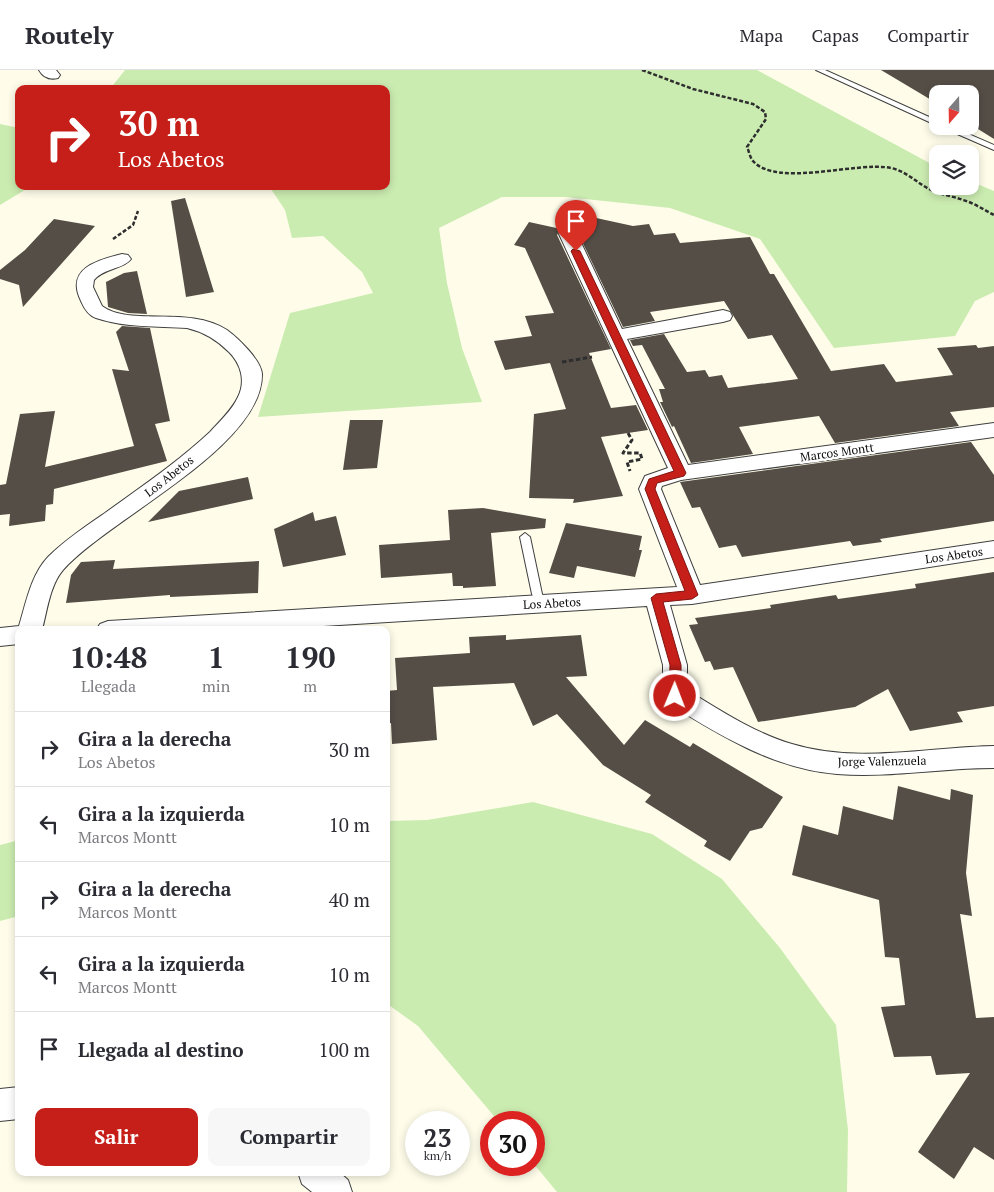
<!DOCTYPE html>
<html lang="es">
<style>
body{margin:0;font-family:"PT Serif",serif;background:#f7f7f7;color:#2b2b33;height:100vh;display:flex;flex-direction:column;font-size:19px;white-space:nowrap}
*{box-sizing:border-box;margin:0}
p{font-size:16px;color:#7c7c81}
.icon{flex:none;width:28px;height:28px;fill:none;stroke:currentColor;stroke-width:2;stroke-linecap:round;stroke-linejoin:round}
.map{position:relative;flex:1;overflow:hidden}
.details{position:absolute;left:15px;top:556px;width:375px;height:550px;display:flex;flex-direction:column;background:#fff;border-radius:10px;box-shadow:0 2px 8px #0003}
.details>*{flex:none}
.banner{position:absolute;left:15px;top:15px;width:375px;height:105px;border-radius:10px;box-shadow:0 2px 8px #0003;background:#c61f19;color:#fff;overflow:hidden}
.needle{width:32px;rotate:200deg}
.buttons{position:absolute;left:929px;top:15px;display:grid;gap:10px}
.buttons a{display:grid;place-items:center;width:50px;height:50px;border-radius:10px;background:#fff;box-shadow:0 2px 8px #0003;font-size:25px}
.speed{position:absolute;left:405px;top:1041px;display:flex;gap:10px;font-size:25px;font-weight:700;text-align:center}
.speed>*{display:grid;place-content:center;width:65px;height:65px;border-radius:50%;background:#fff;box-shadow:0 2px 8px #0003;line-height:1}
.speed small{font-size:12px;font-weight:400}
.speed .limit{border:8px solid #d22;background:#fff;color:#111}
.pin{position:absolute;display:grid;place-items:center;width:42px;height:42px;color:#fff;margin:-51px -21px;border-radius:50% 50% 50% 0;rotate:-45deg;box-shadow:0 0 5px #0007}
.pin .icon{rotate:45deg}
.me{position:absolute;width:55px;margin:-28px;rotate:1deg;stroke-linejoin:round;filter:drop-shadow(0 0 4px #0008)}
.turn{display:flex;align-items:center;gap:18px;height:105px;padding:0 20px;font-size:22px}
.turn .icon{width:65px;height:65px;stroke-width:2.5}
.turn b{display:block;font-size:35px;line-height:42px}
.eta{display:flex;justify-content:space-evenly;align-items:center;height:85px;text-align:center}
.eta b{font-size:30px;font-weight:700;line-height:35px}
.action{display:flex;gap:10px;margin-top:auto;padding:10px 20px}
.action a{flex:1;height:58px;border-radius:10px;background:#c61f19;color:#fff;font-size:20px;font-weight:700;line-height:58px;text-align:center}
.action a+a{background:#f7f7f7;color:#2b2b33}
ul{padding:0;list-style:none}
li{display:flex;align-items:center;gap:15px;height:75px;padding:0 20px;border-top:1px solid #e1e1e2}
li div{flex:1}
li b{display:block;font-size:19px}
li em{font-style:normal}
header{display:flex;align-items:center;gap:30px;box-sizing:border-box;height:70px;padding:0 25px;background:#fff;border-bottom:1px solid #e1e1e2}
header strong{font-size:24px}
nav{display:flex;gap:28px;margin-inline-start:auto;font-size:18px}
.map>svg:first-child{display:block}
</style>
<header>
<strong>Routely</strong>
<nav><a>Mapa</a><a>Capas</a><a>Compartir</a></nav>
</header>
<div class="map">
<svg width="994" height="1122" viewBox="0 0 994 1122">
<rect width="100%" height="100%" fill="#fffdea"/>
<path fill="#cbecb1" d="M125,0H757L937,97L938,116H970V111L994,121V222L975,231L955,266L834,278L760,169L670,138L566,127H502L439,158L447,213L462,278L482,332L258,347L290,243L373,223L362,202L323,166L292,168L285,140L269,116H386V19H110Z
M0,54L19,58V116H148L28,118L0,135Z
M533,732L652,764L722,809L780,878L836,955L848,1060L847,1122H557L534,1094V1052H499L418,956L386,933V751L427,750Z
M19,770V846L0,851V775Z"/>
<path fill="#554e47" d="M881,0H994V69L970,54V24H938V34Z
M185,128L214,222L186,227L171,131Z
M587,146L633,156L649,154L654,165L675,163L680,173L750,167L770,204H774L831,301L884,294L896,312L953,305L937,278L976,275L978,278L994,276V337L950,342L959,356L835,373L819,346L739,357L753,384L691,393L674,356L672,357L660,332H663L659,319H665L642,275L633,276L630,270L664,264L687,302L705,300L709,307L722,305L728,318L798,309L772,265L748,269L724,231L650,242L655,251L623,257L577,161Z
M54,149L95,156L23,237L19,215L0,209V200L25,180Z
M529,152L561,159L557,165L611,279L589,283L611,338L636,335L648,360L601,367L623,426L573,433L574,429L529,428L534,344L566,339L550,293L505,300L494,271L532,266L525,246L554,243L525,178L514,175Z
M137,201L147,244L128,243L108,237L106,212L124,203Z
M122,256L150,258L170,351L155,354L167,391L54,419L53,434L46,435L45,451L9,456L10,444L0,445V415L6,414L20,344L55,341L45,397L134,376L112,299L129,301L116,262Z
M350,350H383L377,398L343,400Z
M971,372L994,405V451L880,469L882,472L853,476L850,471L742,487L736,475L719,478L700,437L692,438L680,412Z
M248,407L253,429L148,452L179,421Z
M483,438L546,449L545,458L491,463L496,516L463,518V516H453L452,503L381,508L379,475L450,470L448,440Z
M313,442L315,451L336,446L346,485L283,497L274,459Z
M566,453L642,466L639,480H642L635,507L577,496L574,508L549,503Z
M115,490L113,499L259,491L258,523L170,527V525L66,533L71,505L81,492Z
M994,502V636L957,642L963,652L910,661L888,619L855,637L758,652L733,597L714,600L710,591L705,592L689,555L698,554L695,548L771,538L770,535L836,525L838,529L916,518L915,514Z
M506,565V570L581,565L587,606L566,607L624,675L645,650L690,677L693,673L783,727L762,758L750,761L730,791L704,776L707,771L645,732L651,725L603,695L557,644L533,656L514,613L433,617L437,670L392,674L391,653L386,654V621L397,620L395,588L470,583L469,567Z
M898,716L950,730L951,719L973,725L966,803L972,846L960,844L976,948L994,947V1090L974,1077L954,1109L918,1082L970,1003L936,1005L931,986L894,987L881,937L905,935L899,888L885,887L879,830L792,805L803,755L838,765L843,736L893,750Z"/>
<g fill="none" stroke-linecap="round" stroke-linejoin="round">
<g stroke="#3f3f3f" stroke-width="2">
<path id="lane" d="M816,0H825L938,51V56Z
M939,56H950L994,75V80Z
M525,463L530,467L542,524L547,533L541,537L537,536L532,524L520,467Z"/>
</g>
<g stroke="#3f3f3f" stroke-width="2">
<path id="street" d="M39,0H56L60,5L58,8C50,10 43,7 39,0Z
M568,159L574,160L577,164L622,259L723,240L730,242L732,246L730,250L723,252L627,269L688,395L994,353V367L681,410L662,416L661,419L700,515L994,471V487L692,534L670,535L687,595V620C721,641 755,663 792,674C857,694 928,677 994,676V698C942,698 889,708 837,704C774,699 719,665 666,632L663,625V595L647,536L258,560H96L100,554L108,551L677,517L639,419L645,406L668,398L559,164L562,160Z
M122,184L128,185L131,189C124,199 104,198 94,210L93,217L102,236C130,257 189,235 227,260C238,268 261,290 262,304C263,377 108,449 63,500C50,515 47,541 42,560H19V574L0,576V558L19,556C26,533 31,505 48,487C65,470 86,456 105,443C141,417 178,392 210,362C220,351 232,340 238,327C246,311 241,294 229,282C217,270 204,262 187,258C156,256 126,258 96,248C88,245 84,238 81,231C65,199 97,190 122,184Z
M19,1017V1049L0,1051V1019Z
M298,1102H339L348,1110L352,1122H312L302,1114Z"/>
</g>
<path stroke="#2e2e2e" stroke-width="2.5" stroke-dasharray="4 2" stroke-linecap="butt" d="M642,0L693,19L753,34L765,42L766,49L747,77C749,81 750,88 753,91C777,118 857,91 891,98C906,101 917,113 931,120C941,125 953,126 963,130C974,133 984,140 994,145
M113,169L133,155L138,141"/>
<path stroke="#2e2e2e" stroke-width="3" stroke-dasharray="4.5 2.5" stroke-linecap="butt" d="M562,292L592,287
M628,363L632,370L623,383H640L642,389L627,392L630,401"/>
<use href="#lane" fill="#fff" fill-rule="evenodd"/>
<use href="#street" fill="#fff" fill-rule="evenodd"/>
</g>
<path fill="#c61f19" stroke="#811410" d="M573,179L580,181L686,403L684,406L657,413L655,419L698,525L692,529L663,532L681,595V626L679,629H671L669,626L670,595L651,528L656,524L685,521L645,419L649,409L674,401L571,181Z"/>
<g text-anchor="middle" dominant-baseline="central" stroke-width="5" stroke-linejoin="round" paint-order="stroke">
<g font-size="12" fill="#0c0c0c" stroke="#fff">
<text transform="translate(837 382) rotate(-8)">Marcos Montt</text>
<text transform="translate(169 406) rotate(-38)">Los Abetos</text>
<text transform="translate(954 485) rotate(-8)">Los Abetos</text>
<text transform="translate(552 533) rotate(-3)">Los Abetos</text>
<text transform="translate(882 691) rotate(-1)">Jorge Valenzuela</text>
</g>
</g>
</svg>
<div class="buttons">
<a><svg class="needle" viewBox="-14 -14 28 28"><path d="M0-13l5 13h-10z" fill="#e53935"/><path d="M0 13l5-13h-10z" fill="#7c7c81"/></svg></a>
<a><svg class="icon" aria-label="layers" viewBox="0 0 24 24"><path d="M12 4l9 5-9 5-9-5zM3 14l9 5 9-5"/></svg></a>
</div>
<div class="speed"><div>23<small>km/h</small></div><div class="limit">30</div></div>
<div class="pin" style="left:576px;top:181px;background:#d93025"><svg class="icon" aria-label="arrive" viewBox="0 0 24 24"><path d="M6 21V4h12l-3 4 3 4H6"/></svg></div>
<svg class="me" style="left:675px;top:626px" viewBox="-20 -20 40 40"><circle r="17" fill="#c61f19" stroke="#fff" stroke-width="3"/><path d="M0-11L8 9 0 5-8 9z" fill="#fff"/></svg>
<div class="banner">
<div class="turn"><svg class="icon" aria-label="right" viewBox="0 0 24 24"><path d="M7 20v-9h11M14 6l5 5-5 5"/></svg><div><b>30 m</b>Los Abetos</div></div>
</div>
<section class="details">
<div class="eta">
<div><b>10:48</b><p>Llegada</p></div>
<div><b>1</b><p>min</p></div>
<div><b>190</b><p>m</p></div>
</div>
<ul>
<li><svg class="icon" aria-label="right" viewBox="0 0 24 24"><path d="M7 20v-9h11M14 6l5 5-5 5"/></svg><div><b>Gira a la derecha</b><p>Los Abetos</p></div><em>30 m</em></li>
<li><svg class="icon" aria-label="left" viewBox="0 0 24 24"><path d="M17 20v-9H6M10 6l-5 5 5 5"/></svg><div><b>Gira a la izquierda</b><p>Marcos Montt</p></div><em>10 m</em></li>
<li><svg class="icon" aria-label="right" viewBox="0 0 24 24"><path d="M7 20v-9h11M14 6l5 5-5 5"/></svg><div><b>Gira a la derecha</b><p>Marcos Montt</p></div><em>40 m</em></li>
<li><svg class="icon" aria-label="left" viewBox="0 0 24 24"><path d="M17 20v-9H6M10 6l-5 5 5 5"/></svg><div><b>Gira a la izquierda</b><p>Marcos Montt</p></div><em>10 m</em></li>
<li><svg class="icon" aria-label="arrive" viewBox="0 0 24 24"><path d="M6 21V4h12l-3 4 3 4H6"/></svg><div><b>Llegada al destino</b></div><em>100 m</em></li>
</ul>
<div class="action"><a>Salir</a><a>Compartir</a></div>
</section>
</div>
